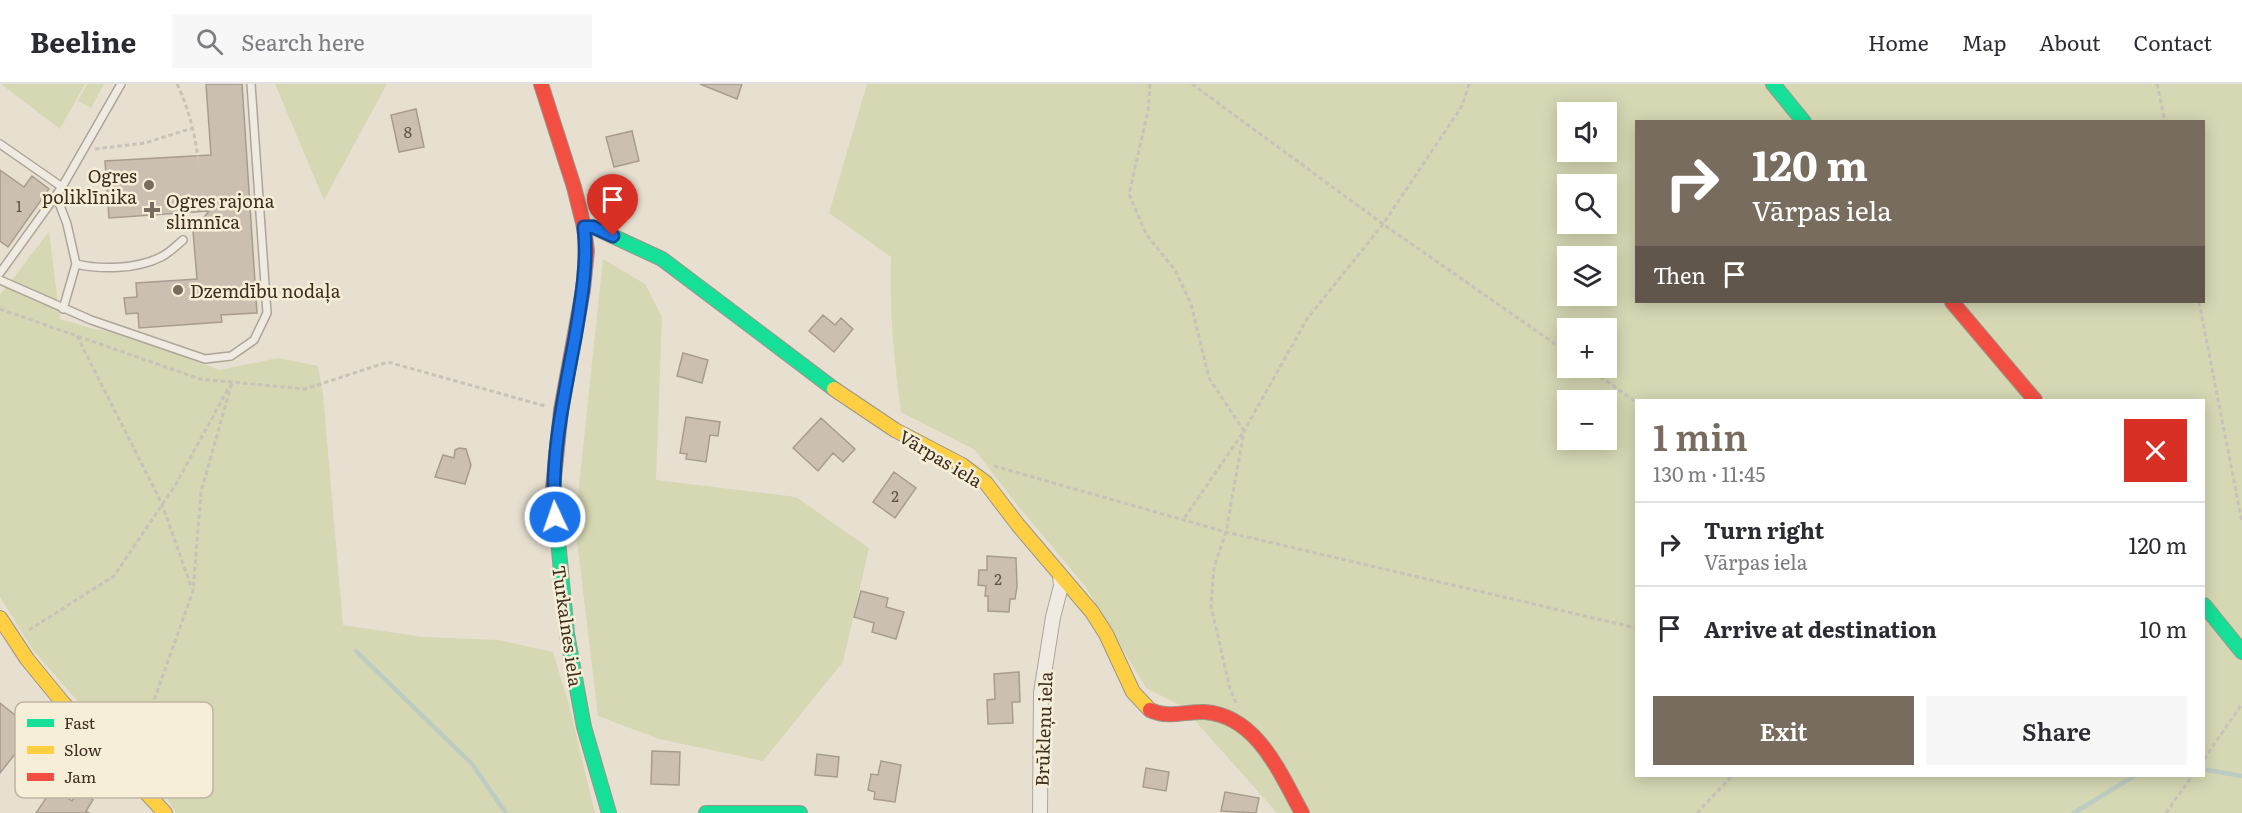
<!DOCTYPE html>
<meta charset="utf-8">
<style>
body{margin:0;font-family:Literata,serif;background:#f7f7f7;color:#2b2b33;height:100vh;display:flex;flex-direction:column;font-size:22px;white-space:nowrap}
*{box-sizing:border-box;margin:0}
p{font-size:20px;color:#7c7c81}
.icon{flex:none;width:33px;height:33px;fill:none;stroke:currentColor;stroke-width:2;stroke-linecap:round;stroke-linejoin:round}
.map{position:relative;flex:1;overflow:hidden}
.sheet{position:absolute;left:1635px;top:315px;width:570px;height:378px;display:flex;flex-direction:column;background:#fff;border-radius:0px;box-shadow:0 3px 15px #0003}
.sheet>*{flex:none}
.hud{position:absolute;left:1635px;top:36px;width:570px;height:183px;border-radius:0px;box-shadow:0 3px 15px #0003;background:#786c5e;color:#fff;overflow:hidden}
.controls{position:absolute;left:1557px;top:18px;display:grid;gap:12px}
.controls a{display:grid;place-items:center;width:60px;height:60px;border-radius:0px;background:#fff;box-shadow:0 3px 15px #0003;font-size:30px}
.pin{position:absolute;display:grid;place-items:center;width:51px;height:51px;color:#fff;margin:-62px -26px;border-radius:50% 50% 50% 0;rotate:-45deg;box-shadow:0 0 6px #0007}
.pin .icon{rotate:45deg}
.me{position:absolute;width:66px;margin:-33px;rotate:357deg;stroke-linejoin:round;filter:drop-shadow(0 0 4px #0008)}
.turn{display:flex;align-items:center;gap:21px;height:126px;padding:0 18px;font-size:27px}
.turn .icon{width:78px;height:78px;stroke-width:2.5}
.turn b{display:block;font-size:42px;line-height:51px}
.then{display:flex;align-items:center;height:57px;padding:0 18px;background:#0003;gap:12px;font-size:22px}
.round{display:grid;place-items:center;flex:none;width:63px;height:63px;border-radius:0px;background:#f7f7f7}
.headline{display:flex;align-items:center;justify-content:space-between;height:102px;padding:0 18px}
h1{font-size:36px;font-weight:600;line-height:45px;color:#786c5e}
.action{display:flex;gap:12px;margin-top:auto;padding:12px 18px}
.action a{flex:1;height:69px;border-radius:0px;background:#786c5e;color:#fff;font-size:24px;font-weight:600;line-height:69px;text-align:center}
.action a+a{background:#f7f7f7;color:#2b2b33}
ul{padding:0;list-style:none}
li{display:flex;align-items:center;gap:18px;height:84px;padding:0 18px;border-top:2px solid #e1e1e2}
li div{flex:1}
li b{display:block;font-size:22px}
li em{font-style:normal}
header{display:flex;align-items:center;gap:36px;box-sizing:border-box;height:84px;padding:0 30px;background:#fff;border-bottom:2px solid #e1e1e2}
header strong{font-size:28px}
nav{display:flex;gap:33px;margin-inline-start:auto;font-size:21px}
.search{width:420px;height:54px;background:#f7f7f7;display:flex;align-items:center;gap:15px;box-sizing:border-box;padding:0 21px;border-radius:0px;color:#7c7c81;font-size:22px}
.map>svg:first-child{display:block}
</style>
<header>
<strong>Beeline</strong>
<div class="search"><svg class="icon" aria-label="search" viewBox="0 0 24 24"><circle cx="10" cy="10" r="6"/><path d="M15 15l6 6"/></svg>Search here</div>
<nav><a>Home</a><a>Map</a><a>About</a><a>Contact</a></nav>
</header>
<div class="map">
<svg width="2242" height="729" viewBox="0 0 2242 729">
<rect width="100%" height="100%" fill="#e7e0d1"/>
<path fill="#d6d7b3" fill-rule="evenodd" d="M1,0H85L60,45Z
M87,0H104L91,24L78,17Z
M275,0H387L324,116Z
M867,0H2242V729H1277L1182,622L1146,604L1085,502L1014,417L975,366L901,328C894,276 889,226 891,173L829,129ZM1568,28H1606V68H1568ZM1636,38H2204V218H1636ZM1568,100H1606V140H1568ZM1568,172H1606V212H1568ZM1568,244H1606V284H1568ZM1568,316H1606V356H1568ZM1636,316H2204V692H1636Z
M49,148L60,235L94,245L127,250L219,286L278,274L318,282L323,311L343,541L423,553L499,556L553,568L569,621L595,729H176L163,708L89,630L33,566L0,513V211Z
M603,175L645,200L662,233L656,396L796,413L869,464L843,578L763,677L659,655L598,632L575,440Z"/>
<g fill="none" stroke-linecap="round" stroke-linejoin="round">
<path stroke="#bcccc2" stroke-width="4.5" d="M356,567L472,680L506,729
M2208,686L2242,692
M2074,729L2134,692"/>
</g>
<path fill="#cbbfb2" stroke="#a89c90" stroke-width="1.5" d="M206,0H242L257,229L221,231L222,238L139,244L138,229L126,230L124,214L137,213L136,199L197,195L193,147L209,127L109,134L105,77L211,71Z
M700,0H742L737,15Z
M416,25L424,63L399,68L391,31Z
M632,47L639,77L614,83L606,53Z
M0,86L24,103L32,92L49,105L8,163L0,157Z
M823,231L835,241L841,234L853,245L834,268L809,247Z
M683,269L708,276L702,299L677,292Z
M686,333L720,338L718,352L710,351L706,378L686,375L687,370L680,369Z
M821,334L855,365L843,378L833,369L818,387L793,364Z
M459,364L466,365L471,381L465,400L435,393L443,371L454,374L455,366Z
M894,388L916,404L895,434L873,418Z
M987,472L1016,474L1017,503L1015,515H1010L1009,528L988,527V512H985L986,502L978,501L979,486H987Z
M861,507L888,514L886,523L904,528L896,555L872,548L874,539L854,533Z
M1019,588L1020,618H1012L1013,639L988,640L987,616L995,615L994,590Z
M0,619L34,646L0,689Z
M652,667L680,668L679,701L651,700Z
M817,670L839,673L837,693L815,691Z
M881,677L901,681L895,718L874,715L875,708L868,706L871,690L878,691Z
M1146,684L1169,688L1166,707L1143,703Z
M53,704L72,717L80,706L93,716L86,727L89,729H36Z
M1225,708L1259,714L1256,729L1221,727Z"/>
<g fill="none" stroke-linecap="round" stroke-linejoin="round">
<g stroke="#ada599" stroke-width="10">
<path id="lane" d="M0,60L62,103
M56,111L67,140L76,180L63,225
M76,180C101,186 137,185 161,173C169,169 176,162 183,156
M0,189L62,103L121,0
M0,196L91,236L205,275L231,272L254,256L267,229L251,0"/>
</g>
<g stroke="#ada599" stroke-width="16">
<path id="street" d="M1040,729L1041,609L1053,533L1061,502L1060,491"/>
</g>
<g stroke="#9c958a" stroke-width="16">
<path id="fast" d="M1773,0L1804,38
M584,143H593L662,175L834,305
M553,404L567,550L584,643L609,729
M2204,521L2242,568
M706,729H800"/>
</g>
<g stroke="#9c958a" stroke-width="16">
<path id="slow" d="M834,305L895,346L962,381L986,399L1018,441L1092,528L1106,550L1133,608L1150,626
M0,534L27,575L63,619L165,729"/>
</g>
<g stroke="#9c958a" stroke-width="16">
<path id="jam" d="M541,0L574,103L584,143L587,167L583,206L561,326L553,404
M1952,218L2035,316
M1150,626C1168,635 1186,627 1205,628C1257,632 1280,689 1302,729"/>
</g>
<path stroke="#c8c2b9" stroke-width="3" stroke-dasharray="4.5 3" stroke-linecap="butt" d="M177,0C190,27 196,54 199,84
M1150,0L1148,27L1129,110L1146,150L1175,186L1191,220L1209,294L1244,347L1183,436
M1192,0L1383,140L1568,269
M2157,0L2165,38
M95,65L145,59L193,44
M2199,218L2242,438
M0,225L200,295L305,305L388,278L545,322
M77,252L162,420L192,505
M1588,284L1636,318
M994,382L1226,448L1636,544
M29,546L114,492L176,400L228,305
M1236,619L1230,605L1211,522L1214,483L1226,448L1244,347L1307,235L1383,140L1462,22L1469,0
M134,672L193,507L201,408L232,298
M2204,675L2242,620
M1697,729L1732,692
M2166,729L2192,692"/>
<use href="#lane" stroke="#efebe3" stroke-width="7"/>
<use href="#street" stroke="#efebe3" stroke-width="14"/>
<use href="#fast" stroke="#16e098" stroke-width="14"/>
<use href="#slow" stroke="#ffcf43" stroke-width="14"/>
<use href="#jam" stroke="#f24e42" stroke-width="14"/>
</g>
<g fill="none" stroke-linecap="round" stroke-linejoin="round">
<g stroke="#114b97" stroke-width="15">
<path id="route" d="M555,433C550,373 564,313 575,254C581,217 588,181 584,143H593L613,152"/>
</g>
<use href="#route" stroke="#1a73e8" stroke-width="10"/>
</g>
<g fill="#786c5e" stroke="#f7eed8" stroke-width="2">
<circle cx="149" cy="101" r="6"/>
<path d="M149 117h6v6h6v6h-6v6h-6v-6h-6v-6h6z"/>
<circle cx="178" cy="206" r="6"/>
</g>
<g text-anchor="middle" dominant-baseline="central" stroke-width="5" stroke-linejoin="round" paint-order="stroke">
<g font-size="15" fill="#605244">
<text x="408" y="47">8</text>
<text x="19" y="121">1</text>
<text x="895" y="411">2</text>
<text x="998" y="494">2</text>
</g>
<g font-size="18" fill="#3d2e20" stroke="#f7eed8" text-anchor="start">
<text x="137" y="91" text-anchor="end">Ogres<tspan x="137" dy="21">poliklīnika</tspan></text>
<text x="166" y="116">Ogres rajona<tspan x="166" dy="21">slimnīca</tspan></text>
<text x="190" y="206">Dzemdību nodaļa</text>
</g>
<g font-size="18" fill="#3d2e20" stroke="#f7eed8">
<text transform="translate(941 374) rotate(31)">Vārpas iela</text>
<text transform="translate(568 542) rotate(82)">Turkalnes iela</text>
<text transform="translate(1043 645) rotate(-88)">Brūkleņu iela</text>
</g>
</g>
<rect x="15" y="618" width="198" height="96" rx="9" fill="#f7eed8" stroke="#bfb4a1" stroke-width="1.5"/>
<rect x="27" y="635" width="27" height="8" fill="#16e098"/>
<rect x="27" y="662" width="27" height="8" fill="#ffcf43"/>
<rect x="27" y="689" width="27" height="8" fill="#f24e42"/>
<g font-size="16" fill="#3d2e20">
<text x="64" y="645">Fast</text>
<text x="64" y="672">Slow</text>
<text x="64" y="699">Jam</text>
</g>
</svg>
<div class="controls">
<a><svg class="icon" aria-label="sound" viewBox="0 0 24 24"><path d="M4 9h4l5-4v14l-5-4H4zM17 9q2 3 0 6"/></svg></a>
<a><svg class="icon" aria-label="search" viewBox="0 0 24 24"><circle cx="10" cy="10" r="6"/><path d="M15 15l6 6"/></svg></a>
<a><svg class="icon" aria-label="layers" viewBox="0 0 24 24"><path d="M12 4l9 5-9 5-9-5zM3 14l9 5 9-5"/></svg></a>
<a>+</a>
<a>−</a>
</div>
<div class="pin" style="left:613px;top:152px;background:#d93025"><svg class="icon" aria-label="arrive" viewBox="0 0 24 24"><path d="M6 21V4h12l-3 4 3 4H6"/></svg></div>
<svg class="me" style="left:555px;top:433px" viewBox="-20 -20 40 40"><circle r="17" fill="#1a73e8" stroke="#fff" stroke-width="3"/><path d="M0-11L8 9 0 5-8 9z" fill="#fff"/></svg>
<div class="hud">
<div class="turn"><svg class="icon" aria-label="right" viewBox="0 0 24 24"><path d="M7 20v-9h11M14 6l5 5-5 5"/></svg><div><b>120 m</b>Vārpas iela</div></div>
<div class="then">Then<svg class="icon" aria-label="arrive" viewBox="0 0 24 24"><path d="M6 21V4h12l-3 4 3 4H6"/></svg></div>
</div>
<section class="sheet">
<div class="headline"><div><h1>1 min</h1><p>130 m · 11:45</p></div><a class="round" style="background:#d93025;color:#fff"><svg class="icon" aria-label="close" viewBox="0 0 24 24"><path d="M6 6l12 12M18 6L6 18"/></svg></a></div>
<ul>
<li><svg class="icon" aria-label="right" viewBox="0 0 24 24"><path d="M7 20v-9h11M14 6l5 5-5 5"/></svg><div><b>Turn right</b><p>Vārpas iela</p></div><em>120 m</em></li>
<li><svg class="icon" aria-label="arrive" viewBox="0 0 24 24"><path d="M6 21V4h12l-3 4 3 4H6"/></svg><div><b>Arrive at destination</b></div><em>10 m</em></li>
</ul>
<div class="action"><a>Exit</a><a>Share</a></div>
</section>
</div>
